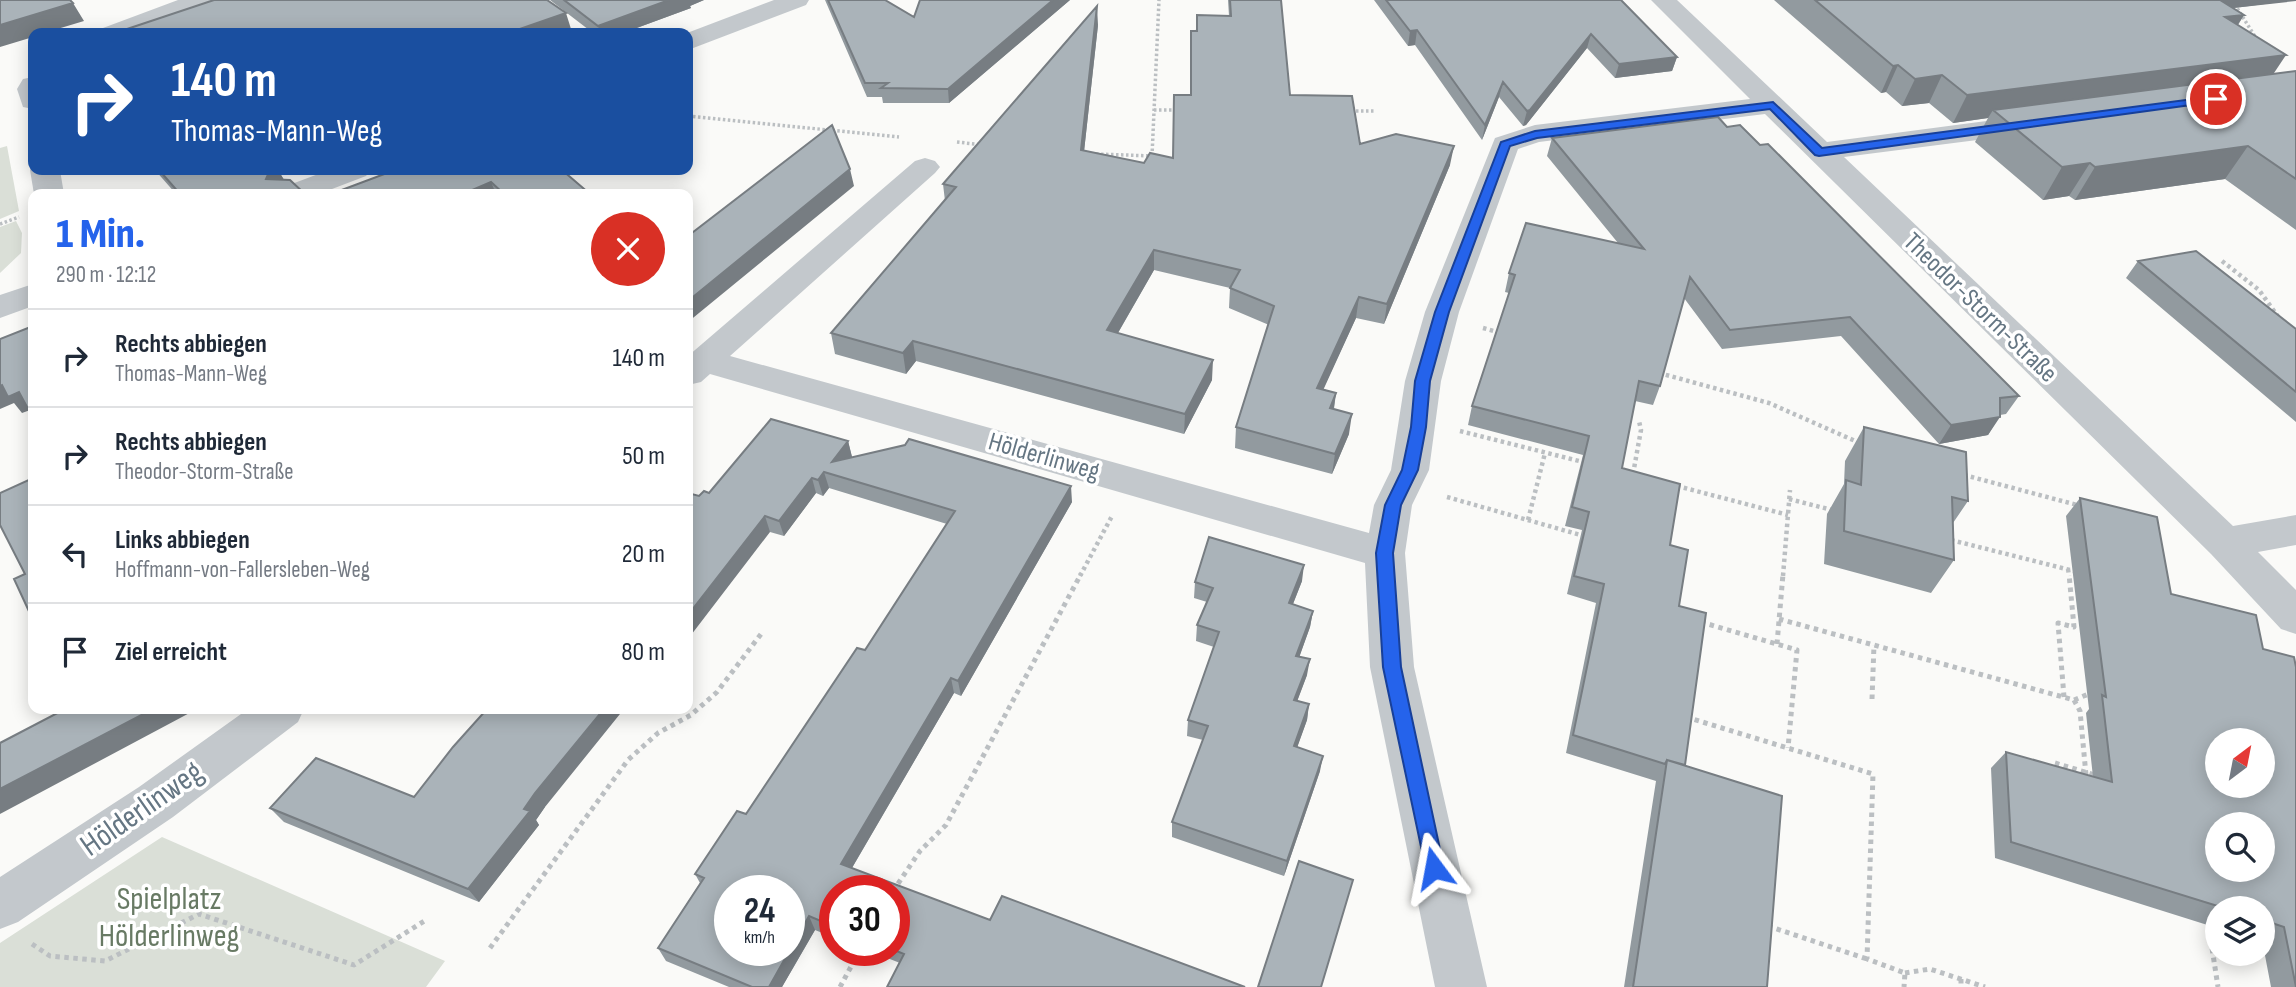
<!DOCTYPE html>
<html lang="de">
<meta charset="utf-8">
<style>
body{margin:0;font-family:"Sofia Sans Condensed",sans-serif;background:#f2f2f3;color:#1f2937;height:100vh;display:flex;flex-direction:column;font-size:26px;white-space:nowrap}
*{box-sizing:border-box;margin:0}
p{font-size:23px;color:#747a83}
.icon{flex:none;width:38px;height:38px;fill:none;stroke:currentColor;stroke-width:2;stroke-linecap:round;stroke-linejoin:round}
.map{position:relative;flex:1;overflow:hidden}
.sheet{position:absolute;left:28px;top:189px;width:665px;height:525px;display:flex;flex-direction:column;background:#fff;border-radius:14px;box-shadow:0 4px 18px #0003}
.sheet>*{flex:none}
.banner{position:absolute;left:28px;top:28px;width:665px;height:147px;border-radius:14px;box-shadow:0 4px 18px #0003;background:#1a4fa0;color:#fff;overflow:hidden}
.needle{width:46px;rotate:32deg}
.buttons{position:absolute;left:2205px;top:728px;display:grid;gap:14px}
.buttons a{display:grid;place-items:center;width:70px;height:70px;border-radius:50%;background:#fff;box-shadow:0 4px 18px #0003;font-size:35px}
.speed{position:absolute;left:714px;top:875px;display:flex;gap:14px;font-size:35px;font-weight:700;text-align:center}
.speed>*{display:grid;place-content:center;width:91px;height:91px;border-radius:50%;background:#fff;box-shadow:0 4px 18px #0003;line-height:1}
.speed small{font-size:18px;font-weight:400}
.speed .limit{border:10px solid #d22;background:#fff;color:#111}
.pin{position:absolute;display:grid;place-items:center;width:60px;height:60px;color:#fff;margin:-30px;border:4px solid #fff;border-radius:50%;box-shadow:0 2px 7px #0007}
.me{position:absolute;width:77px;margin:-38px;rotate:347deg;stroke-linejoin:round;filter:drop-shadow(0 0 5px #0008)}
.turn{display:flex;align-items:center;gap:24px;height:147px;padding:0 28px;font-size:32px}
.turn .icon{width:91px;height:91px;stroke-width:2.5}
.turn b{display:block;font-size:49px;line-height:60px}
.round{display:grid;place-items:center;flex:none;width:74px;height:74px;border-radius:37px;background:#f2f2f3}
.overview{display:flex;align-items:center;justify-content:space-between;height:119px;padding:0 28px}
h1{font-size:42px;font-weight:800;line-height:52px;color:#2563eb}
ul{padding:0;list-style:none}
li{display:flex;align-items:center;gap:21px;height:98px;padding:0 28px;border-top:2px solid #e0e1e3}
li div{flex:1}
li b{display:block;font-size:26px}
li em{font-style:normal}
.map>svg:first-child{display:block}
</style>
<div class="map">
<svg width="2296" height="987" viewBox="0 0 2296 987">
<rect width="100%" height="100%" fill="#fafaf8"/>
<path fill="#dadfd7" d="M7,146L19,211L0,219V148Z
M16,221L22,233L21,253L0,273V227Z
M162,837L445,961L426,987H0V943Z"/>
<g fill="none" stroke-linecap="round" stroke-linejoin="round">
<path stroke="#bbbfc2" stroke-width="3.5" stroke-dasharray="2.5 2.5" stroke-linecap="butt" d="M2232,0L2256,38
M1154,110H1178
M1351,111H1375
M688,116L899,137
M957,142L983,145
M1096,154L1154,156
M1152,156L1159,0
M0,224L19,217"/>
<path stroke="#bbbfc2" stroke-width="4.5" stroke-dasharray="3.5 3.5" stroke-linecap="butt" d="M2222,261L2259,290L2279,318
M1483,328L1501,333
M1659,373L1769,403L1862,444
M1460,431L1587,463
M1633,474L1641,430L1639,421
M1964,475L2081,506
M1677,486L1788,515
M1447,497L1584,536
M1789,499L1832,510
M1528,520L1545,453
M1951,540L2078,572
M2068,569L2069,576
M1080,576L1112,516
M1783,576L1790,490"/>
<path stroke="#bbbfc2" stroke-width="5" stroke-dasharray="4.5 4.5" stroke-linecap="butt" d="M1779,619L2074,700L2091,693
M1701,622L1797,650L1788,748
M1777,644L1783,574
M2064,697L2058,623L2074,627L2069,574
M1872,699L1874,645
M2074,700L2080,711L2086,775
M1686,717L1873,774L1867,959L1905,973L1904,987
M2055,763L2098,776
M893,891L920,851L946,825L1081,574
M2208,922L2218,987
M1768,926L1867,959
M32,944L50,956L105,961L199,914L354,965L426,920
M490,948L628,760L658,733L691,715L717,692L761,634
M1905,973L1930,969L1985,987
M1961,979V987
M840,987L860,950"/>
<path fill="#c3c8cc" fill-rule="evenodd" d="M178,0H213L210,5L135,33H99L103,28Z
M774,0H809L806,5L688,50L687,33Z
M1651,0H1677L1827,142L2032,115L2042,118L2046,124L2042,130L2032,133L1844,157L2233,526L2296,515V545L2258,552L2296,590V634L2281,629L2211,554L1765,114L1539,142L1518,149L1459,312L1441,381L1429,470L1412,505L1405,553L1414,667L1487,987H1435L1370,667L1365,563L710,374L701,382L688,385V356L915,161L925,158L935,161L940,167L935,173L730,356L1369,533L1374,505L1391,470L1405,381L1425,312L1495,138L1535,125L1750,99Z
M33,77V109L23,107L17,89L23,79Z
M33,166V170H60L64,194H34L30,170Z
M329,170H371L366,176L319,194H277L281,188Z
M33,284V306L0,318V295Z
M248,709H304L298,722L173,817L18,922L0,929V877L139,787Z"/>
</g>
<path fill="#929a9f" d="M550,0H704L690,6L691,8L623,33H593Z
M825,0H885L914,17L1070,0L949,103H883L882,97H867Z
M1228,0H1281L1290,95L1360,144L1450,165L1384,324L1356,318L1323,389L1336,393L1334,409L1349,434L1332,474L1235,448L1236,427L1269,325L1229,308L1230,288L1154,270L1118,333L1212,380L1184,434L916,361L906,374L835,354L831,333L945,201L943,184L1098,25L1084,151L1144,163L1173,158L1191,95L1197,15L1229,16Z
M1374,0H1621L1677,57L1672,71L1615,78L1587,48L1526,125L1523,126L1499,97L1482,140L1415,45L1408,46Z
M1774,0H2296L2234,8L2244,15L2238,25L2274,74L2296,71V230L2225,179L2075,200L2069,196L2043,200L1975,142L1988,118L1953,123L1929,103L1902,106L1886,92L1881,93Z
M1727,127L1760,145L2019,396L2006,414L2000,415L1988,435L1939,444L1841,336L1722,349L1684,298L1660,386L1653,405L1635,401L1622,468L1670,545L1679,606L1685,765L1767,987H1624L1656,781L1566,753L1596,603L1567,594L1582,530L1565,526L1583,455L1468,425L1472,406L1509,293L1505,292L1509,273L1618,243L1547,156L1552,138Z
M155,170H278L284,180L305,194H176Z
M395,170L590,194H331Z
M2138,261L2296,329V422L2126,278Z
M1864,427L1968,501L1953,523L1954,560L1931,593L1824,564L1827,514L1844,484L1845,461Z
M848,441L852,457L1072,502L961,696L954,693L852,868L990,920L1245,987L900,963L867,950H894L835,891V938L815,930L782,987H729L666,961L658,948L700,883L695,874L746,814L865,650L947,524L829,488L823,496L816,493L784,536L770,532L699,496Z
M2080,498L2171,594L2256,615L2296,987H2271L2263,945V908H2217V928L1995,858L1991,768L2006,752L2093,777L2086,713L2089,709L2066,516Z
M1302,581L1293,604L1313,611L1310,627L1299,657L1307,675L1297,701L1309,704L1307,720L1297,747L1320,771L1284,876L1172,837V822L1203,740L1187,736L1188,720L1214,647L1196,641L1197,625L1207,602L1194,598L1195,582Z
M414,797L545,807L536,820L539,825L479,902L284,822L270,808Z"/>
<path fill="#777d82" d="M669,0H704L690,6L691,8L623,33H600L598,26Z
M1053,0H1070L949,103L948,89Z
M2209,0H2296V1L2224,9Z
M73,3L84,21L44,33H33V37L0,47V25Z
M1097,6L1098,25L1082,170L1081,150Z
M566,13L571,29L558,33H508Z
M2244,15L2227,41L2225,17Z
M1417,30L1415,45L1408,46L1410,31Z
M1591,34L1587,48L1526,125L1523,126L1527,111Z
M2286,55L2268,82L1993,110L1988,118L1953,123L1967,95Z
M1677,57L1672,71L1615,78L1619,64Z
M1898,65L1886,92L1881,93L1893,66Z
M1942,75L1929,103L1902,106L1915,79Z
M1503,82L1499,97L1482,140L1485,125Z
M1454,146L1450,165L1384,324L1387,304Z
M2248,146L2225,179L2075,200L2095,167Z
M2090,163L2069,196L2043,200L2062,167Z
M850,169L854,186L688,322V301Z
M269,170H278L286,183L266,179Z
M491,182L496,194H463Z
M1154,250V270L1108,350L1107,330Z
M1359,297L1356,318L1315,408L1317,388Z
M913,341L916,361L906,374L903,353Z
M1213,360L1212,380L1184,434L1185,414Z
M2,385L19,392L33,409L22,413L14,403L0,409V386Z
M1336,393L1333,413L1330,408Z
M1352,414L1349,434L1332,474L1335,454Z
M2000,417L1988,435L1939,444L1951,425Z
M848,441L852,457L832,462Z
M824,472L829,488L823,496L818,480Z
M812,478L816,493L784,536L779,521Z
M1071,486L1072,502L961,696L958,681Z
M765,516L770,532L688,639V615Z
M1304,565L1302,581L1287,619L1289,603Z
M1313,611L1310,627L1294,672L1296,656Z
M1310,659L1307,675L1292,715L1294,700Z
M951,678L954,693L846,878L841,864Z
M1309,704L1307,720L1292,762L1294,746Z
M153,709H197L0,814V789Z
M604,709H624L545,807L536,820L539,825L479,902L468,889L535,793Z
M1323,756L1320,771L1284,876L1287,861Z
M809,916L815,930L782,987H769Z"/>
<path fill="#aab3b9" stroke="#777d82" stroke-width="2" fill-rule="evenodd" d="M0,0H70L73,3L0,25Z
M214,0H547L566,13L508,33H269L263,32L258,33H115Z
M564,0H669L598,26Z
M828,0H885L914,17L920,0H1053L948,89L881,88L888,83H865Z
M1230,0H1281L1290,95L1352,96L1360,144L1396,134L1454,146L1387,304L1359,297L1317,388L1336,393L1330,408L1352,414L1335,454L1236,427L1274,306L1230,288L1240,270L1154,250L1107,330L1213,360L1185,414L913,341L903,353L831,333L956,187L943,184L1097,6L1081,150L1144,163L1150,153L1173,158L1174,95H1191V31H1197V15L1231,16Z
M1386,0H1621L1677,57L1619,64L1591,34L1530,110L1527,111L1503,82L1485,125L1417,30L1410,31Z
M1815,0H2220L2244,15L2225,17L2286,55L1967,95L1942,75L1915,79L1898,65L1893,66Z
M2296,71V179L2248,146L2095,167L2090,163L2062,167L1993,110Z
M1718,117L1727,127L1740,125L1760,145L1768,144L2019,396L2000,398V417L1951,425L1850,317L1730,330L1690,277L1660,386L1639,381L1622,468L1680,484L1670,545L1688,550L1679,606L1706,613L1685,765L1667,760L1665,764L1573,735L1604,584L1574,576L1589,512L1572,507L1589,436L1472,406L1515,275L1509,273L1526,223L1644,249L1552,138Z
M832,125L850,169L688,301V236Z
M159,170H270L266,179L290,180L305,194H180Z
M395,170H562L590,194H504L491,182L463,194H331Z
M2196,251L2296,329V392L2138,261Z
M33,326V418L19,392L8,397L2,385L0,386V339Z
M771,419L848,441L832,462L905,445L909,439L1071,486L958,681L951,678L841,864L990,920L1002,896L1245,987H887L904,954L894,950V891H835V927L809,916L769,987H752L658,948L704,878L695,874L737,811L746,814L857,648L865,650L955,511L824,472L818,480L812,478L779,521L765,516L688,615V493L699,496L704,491L709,493ZM730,891H789V950H730Z
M1864,427L1966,452L1968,501L1952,497L1954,560L1844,531L1846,480L1861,485Z
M33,478V620L14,579L25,574L0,525V493Z
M2080,498L2157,517L2171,594L2256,615L2263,649L2294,657L2296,667V987L2284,927L2263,920V908H2224L2011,842L2006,752L2112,782L2102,695L2106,697ZM2217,740H2263V786H2217ZM2217,824H2263V870H2217Z
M1209,537L1304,565L1289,603L1313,611L1296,656L1310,659L1294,700L1309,704L1294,746L1323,756L1287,861L1172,822L1208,726L1188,720L1219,632L1197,625L1213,588L1195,582Z
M65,709H153L0,789V743Z
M487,709H604L535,793L524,809L530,811L468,889L270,808L316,758L414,797L453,747Z
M1667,760L1782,796L1767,987H1633Z
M1299,861L1353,880L1321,987H1258Z"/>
<path fill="#2563eb" stroke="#184099" stroke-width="2" d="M2216,96L2222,99L2220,101L1819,156L1815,155L1770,109L1537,138L1510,146L1449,312L1430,381L1426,427L1418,470L1401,505L1393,553L1401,667L1444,868L1441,875L1434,878L1427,875L1383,667L1376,553L1385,505L1402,470L1411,427L1415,381L1435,312L1501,142L1535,131L1773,102L1822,148Z"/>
<g text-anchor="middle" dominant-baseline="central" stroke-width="7" stroke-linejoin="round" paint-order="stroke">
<g font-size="26" fill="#657683" stroke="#fff">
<text transform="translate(1980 308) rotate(44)">Theodor-Storm-Straße</text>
<text transform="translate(1044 457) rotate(16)">Hölderlinweg</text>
</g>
<g font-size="32" fill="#657683" stroke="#fff">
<text transform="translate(142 809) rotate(-35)">Hölderlinweg</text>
</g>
<g font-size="32" fill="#687a64" stroke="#fff">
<text x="169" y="899">Spielplatz<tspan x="169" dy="37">Hölderlinweg</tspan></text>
</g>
</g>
</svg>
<div class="buttons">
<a><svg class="needle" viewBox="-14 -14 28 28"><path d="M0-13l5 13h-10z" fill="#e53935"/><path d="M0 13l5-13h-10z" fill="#747a83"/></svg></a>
<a><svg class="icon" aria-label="search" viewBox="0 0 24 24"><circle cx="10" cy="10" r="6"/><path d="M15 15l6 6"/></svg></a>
<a><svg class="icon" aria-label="layers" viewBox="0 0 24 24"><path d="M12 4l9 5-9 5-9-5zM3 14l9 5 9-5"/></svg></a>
</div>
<div class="speed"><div>24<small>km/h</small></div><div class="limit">30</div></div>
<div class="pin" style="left:2216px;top:99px;background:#d93025"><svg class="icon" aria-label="arrive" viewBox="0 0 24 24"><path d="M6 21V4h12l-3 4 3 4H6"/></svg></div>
<svg class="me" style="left:1434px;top:868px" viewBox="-20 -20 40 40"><path d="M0-17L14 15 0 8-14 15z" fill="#2563eb" stroke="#fff" stroke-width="4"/></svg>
<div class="banner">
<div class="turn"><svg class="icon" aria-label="right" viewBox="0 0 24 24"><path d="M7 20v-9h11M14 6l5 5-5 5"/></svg><div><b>140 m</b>Thomas-Mann-Weg</div></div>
</div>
<section class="sheet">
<div class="overview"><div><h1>1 Min.</h1><p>290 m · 12:12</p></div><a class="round" style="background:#d93025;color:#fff"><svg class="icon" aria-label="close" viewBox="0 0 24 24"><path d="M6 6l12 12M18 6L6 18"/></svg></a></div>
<ul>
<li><svg class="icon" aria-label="right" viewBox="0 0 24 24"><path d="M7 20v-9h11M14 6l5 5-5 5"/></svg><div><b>Rechts abbiegen</b><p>Thomas-Mann-Weg</p></div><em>140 m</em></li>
<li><svg class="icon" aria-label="right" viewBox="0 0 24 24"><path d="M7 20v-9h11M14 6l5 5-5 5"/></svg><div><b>Rechts abbiegen</b><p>Theodor-Storm-Straße</p></div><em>50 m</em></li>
<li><svg class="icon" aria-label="left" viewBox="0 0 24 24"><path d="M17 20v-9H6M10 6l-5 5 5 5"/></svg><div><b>Links abbiegen</b><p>Hoffmann-von-Fallersleben-Weg</p></div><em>20 m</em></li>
<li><svg class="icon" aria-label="arrive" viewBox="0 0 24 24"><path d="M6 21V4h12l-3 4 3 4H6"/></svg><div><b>Ziel erreicht</b></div><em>80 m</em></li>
</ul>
</section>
</div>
